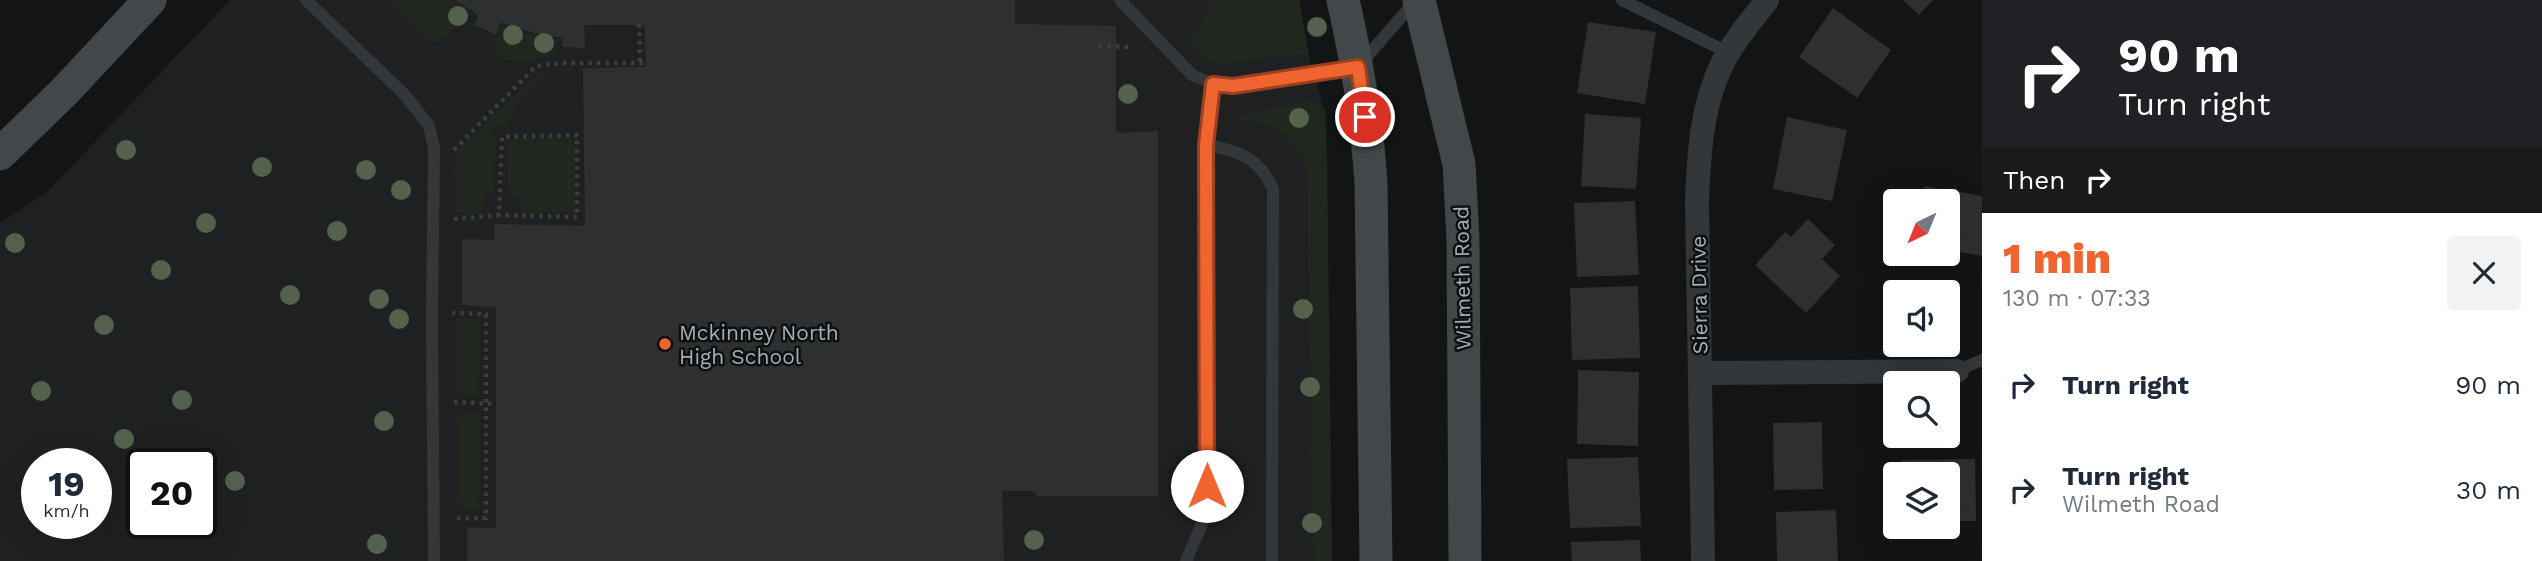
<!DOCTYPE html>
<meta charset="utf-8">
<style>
body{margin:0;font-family:"Work Sans",sans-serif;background:#f2f2f3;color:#1f2937;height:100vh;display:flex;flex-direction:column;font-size:26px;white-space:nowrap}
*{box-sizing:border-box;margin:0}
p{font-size:23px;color:#747a83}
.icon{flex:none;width:38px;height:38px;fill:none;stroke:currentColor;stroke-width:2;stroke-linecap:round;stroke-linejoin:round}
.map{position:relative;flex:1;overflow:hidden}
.panel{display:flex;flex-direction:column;background:#fff;width:560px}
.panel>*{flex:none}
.banner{background:#202124;color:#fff;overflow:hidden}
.needle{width:46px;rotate:223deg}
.tools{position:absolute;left:1883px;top:189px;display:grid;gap:14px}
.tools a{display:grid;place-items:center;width:77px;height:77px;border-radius:7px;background:#fff;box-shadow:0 7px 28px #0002;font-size:35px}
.speed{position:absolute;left:21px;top:448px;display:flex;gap:14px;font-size:35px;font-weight:700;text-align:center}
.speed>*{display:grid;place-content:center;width:91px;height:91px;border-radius:50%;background:#fff;box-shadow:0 7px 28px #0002;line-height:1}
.speed small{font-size:18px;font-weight:400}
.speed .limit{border:4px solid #111;border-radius:10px;background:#fff;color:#111}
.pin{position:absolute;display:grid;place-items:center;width:60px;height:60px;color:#fff;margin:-30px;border:4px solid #fff;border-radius:50%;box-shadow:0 2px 7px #0007}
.me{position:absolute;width:77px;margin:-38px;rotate:0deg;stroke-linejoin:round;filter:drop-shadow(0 0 5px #0008)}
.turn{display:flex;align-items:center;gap:24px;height:147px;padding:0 21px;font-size:32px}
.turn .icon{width:91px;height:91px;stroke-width:2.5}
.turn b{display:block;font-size:49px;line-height:60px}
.then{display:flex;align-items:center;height:66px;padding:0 21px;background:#0003;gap:14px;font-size:26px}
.round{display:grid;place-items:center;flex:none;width:74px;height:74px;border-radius:7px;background:#f2f2f3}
.headline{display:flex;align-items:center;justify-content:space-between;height:119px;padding:0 21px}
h1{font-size:42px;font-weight:800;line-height:52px;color:#f0642f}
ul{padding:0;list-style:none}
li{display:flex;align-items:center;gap:21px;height:105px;padding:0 21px}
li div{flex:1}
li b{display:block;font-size:26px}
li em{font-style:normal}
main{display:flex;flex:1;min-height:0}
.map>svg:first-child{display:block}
</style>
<main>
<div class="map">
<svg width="1982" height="561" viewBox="0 0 1982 561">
<rect width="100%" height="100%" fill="#131415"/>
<path fill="#1f2022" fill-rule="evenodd" d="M230,0H1293L1326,117L1332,561H0V223L48,191ZM37,464H96V523H37ZM142,464H201V523H142Z"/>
<path fill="#21271f" d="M391,0H452L471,14L438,42L428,39Z
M1209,0H1299L1309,54L1283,55L1220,64L1202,57L1190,44V33C1203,25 1208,15 1209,0Z
M502,26L527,34L556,40V53L526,62L500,59L494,43Z
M553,69L557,70C528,87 520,94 508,126H491L490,138H496L494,192L485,193L483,207L477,213L456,212L455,152L532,79Z
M1313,100L1325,110L1327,157L1332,561H1313L1307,166C1291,132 1275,121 1237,120L1241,115Z
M570,138L575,148L574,212L529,214L523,212L519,199L508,190L507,144L513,139Z
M456,318H480L479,396L460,395L456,387Z
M460,414H481L479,509L462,510L457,503V420Z"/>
<path fill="#2e2f31" d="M455,0H1015V24L1116,26V133L1158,131V496H1036L1035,491H1002L1004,561H467V527L496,528V307L462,305V239L495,240L494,224L585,226L583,68L645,67L646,63L644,25H584L585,48L563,47V37H548L500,22L496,35L475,25L478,15Z
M1903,0H1933L1919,15Z
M1833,8L1891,50L1857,98L1799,57Z
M1588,22L1656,32L1645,104L1577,93Z
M1585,114L1641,118L1636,189L1581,186Z
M1787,117L1847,130L1832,201L1773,189Z
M1924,186L1982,196V256L1948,250V201H1921Z
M1635,201L1639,275L1577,277L1574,203Z
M1808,219L1835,245L1822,259L1840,276L1806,313L1755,265L1785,232L1791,237Z
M1638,286L1640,358L1572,360L1570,288Z
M1578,370L1639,372L1638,446L1577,444Z
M1822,422L1823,489L1774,490L1773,423Z
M1638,457L1641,526L1570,528L1567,459Z
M1975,459L1976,521H1948V474H1901V460Z
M1836,510L1838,561H1777L1776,512Z
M1640,540L1641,561H1572L1571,542Z"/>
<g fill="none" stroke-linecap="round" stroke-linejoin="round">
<path stroke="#3a3e41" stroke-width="4.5" stroke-dasharray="3.5 5" stroke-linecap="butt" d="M639,24L640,63
M1099,46L1128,47
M454,150L536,66L562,63H646
M456,217V219L499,215L502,137L577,135V217L499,215
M452,313L486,314V518H454
M454,402L496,404"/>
<path stroke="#34373a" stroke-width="12" d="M306,0L405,95L429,126L434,148L432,323L434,561
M1120,0L1192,75L1213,84L1233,86L1358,67L1416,0
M1622,0L1729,53
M1206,145C1237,150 1260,158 1273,189L1272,561
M1957,371L1982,360
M1186,561L1207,512L1206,145L1213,84"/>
<path stroke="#34373a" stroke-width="24" d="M1701,373L1957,371
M1703,561L1697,201C1699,154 1701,106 1723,62C1734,40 1752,20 1767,0"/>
<path stroke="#42474a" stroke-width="33" d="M1343,0C1357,61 1367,121 1371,183L1376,561
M1419,0L1459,164L1463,240L1465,561
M0,154L64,92L150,0"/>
</g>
<g fill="#53614d">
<circle cx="458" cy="16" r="10"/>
<circle cx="1317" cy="27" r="10"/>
<circle cx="513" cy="35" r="10"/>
<circle cx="544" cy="43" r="10"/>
<circle cx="1128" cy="94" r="10"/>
<circle cx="1299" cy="118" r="10"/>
<circle cx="126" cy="150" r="10"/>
<circle cx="262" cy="167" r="10"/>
<circle cx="366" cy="170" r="10"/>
<circle cx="401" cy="190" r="10"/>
<circle cx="206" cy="223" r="10"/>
<circle cx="337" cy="231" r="10"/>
<circle cx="15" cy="243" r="10"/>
<circle cx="161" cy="270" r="10"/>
<circle cx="290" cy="295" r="10"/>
<circle cx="379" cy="299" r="10"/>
<circle cx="1303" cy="309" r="10"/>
<circle cx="399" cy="319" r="10"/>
<circle cx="104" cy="325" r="10"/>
<circle cx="1310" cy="387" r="10"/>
<circle cx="41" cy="391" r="10"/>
<circle cx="182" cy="400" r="10"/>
<circle cx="384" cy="421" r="10"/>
<circle cx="124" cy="439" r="10"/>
<circle cx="235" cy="481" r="10"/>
<circle cx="1312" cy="523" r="10"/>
<circle cx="1034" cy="540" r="10"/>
<circle cx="377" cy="544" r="10"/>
</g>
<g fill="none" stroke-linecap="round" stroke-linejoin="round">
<g stroke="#9c411f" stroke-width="18">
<path id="route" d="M1207,486L1206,145L1213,84L1233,86L1358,67L1365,117"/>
</g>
<use href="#route" stroke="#f0642f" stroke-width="12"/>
</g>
<circle fill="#f0642f" stroke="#0e0f10" stroke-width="2.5" cx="665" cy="344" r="7"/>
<g text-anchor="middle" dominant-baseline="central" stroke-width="5" stroke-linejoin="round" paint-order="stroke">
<g font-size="21" fill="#a5b0b5" stroke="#0e0f10">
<text transform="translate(1462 278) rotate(-91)">Wilmeth Road</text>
<text transform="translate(1699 295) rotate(-91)">Sierra Drive</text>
</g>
<g font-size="21" fill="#a5b0b5" stroke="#0e0f10" text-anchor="start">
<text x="679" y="332">Mckinney North<tspan x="679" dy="24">High School</tspan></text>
</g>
</g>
</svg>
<div class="tools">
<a><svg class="needle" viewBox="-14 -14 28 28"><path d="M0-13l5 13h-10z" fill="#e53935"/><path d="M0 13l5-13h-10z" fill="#747a83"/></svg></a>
<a><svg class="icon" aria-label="sound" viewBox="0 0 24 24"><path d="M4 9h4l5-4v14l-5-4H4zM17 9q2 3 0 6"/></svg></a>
<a><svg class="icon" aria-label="search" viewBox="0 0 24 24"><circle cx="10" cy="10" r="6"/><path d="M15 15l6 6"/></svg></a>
<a><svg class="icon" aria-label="layers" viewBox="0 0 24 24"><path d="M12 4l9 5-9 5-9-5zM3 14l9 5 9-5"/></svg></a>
</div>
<div class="speed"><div>19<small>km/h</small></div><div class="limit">20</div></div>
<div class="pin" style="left:1365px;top:117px;background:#d93025"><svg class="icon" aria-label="arrive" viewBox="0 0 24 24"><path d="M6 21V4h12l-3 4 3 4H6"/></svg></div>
<svg class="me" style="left:1207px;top:486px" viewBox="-20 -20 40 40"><circle r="19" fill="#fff"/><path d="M0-13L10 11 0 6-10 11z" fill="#f0642f"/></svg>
</div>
<section class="panel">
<div class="banner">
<div class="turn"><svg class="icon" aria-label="right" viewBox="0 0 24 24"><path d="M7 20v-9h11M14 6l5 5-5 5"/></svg><div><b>90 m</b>Turn right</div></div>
<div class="then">Then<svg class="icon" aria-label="right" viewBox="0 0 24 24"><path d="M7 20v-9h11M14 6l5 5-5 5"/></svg></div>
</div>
<div class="headline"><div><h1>1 min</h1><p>130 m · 07:33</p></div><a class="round"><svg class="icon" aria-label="close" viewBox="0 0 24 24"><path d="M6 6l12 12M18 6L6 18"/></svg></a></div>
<ul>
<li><svg class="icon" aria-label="right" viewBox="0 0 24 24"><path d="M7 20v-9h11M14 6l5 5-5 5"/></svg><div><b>Turn right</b></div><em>90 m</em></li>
<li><svg class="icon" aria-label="right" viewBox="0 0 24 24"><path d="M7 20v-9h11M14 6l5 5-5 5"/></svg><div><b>Turn right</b><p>Wilmeth Road</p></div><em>30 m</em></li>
</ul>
</section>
</main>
